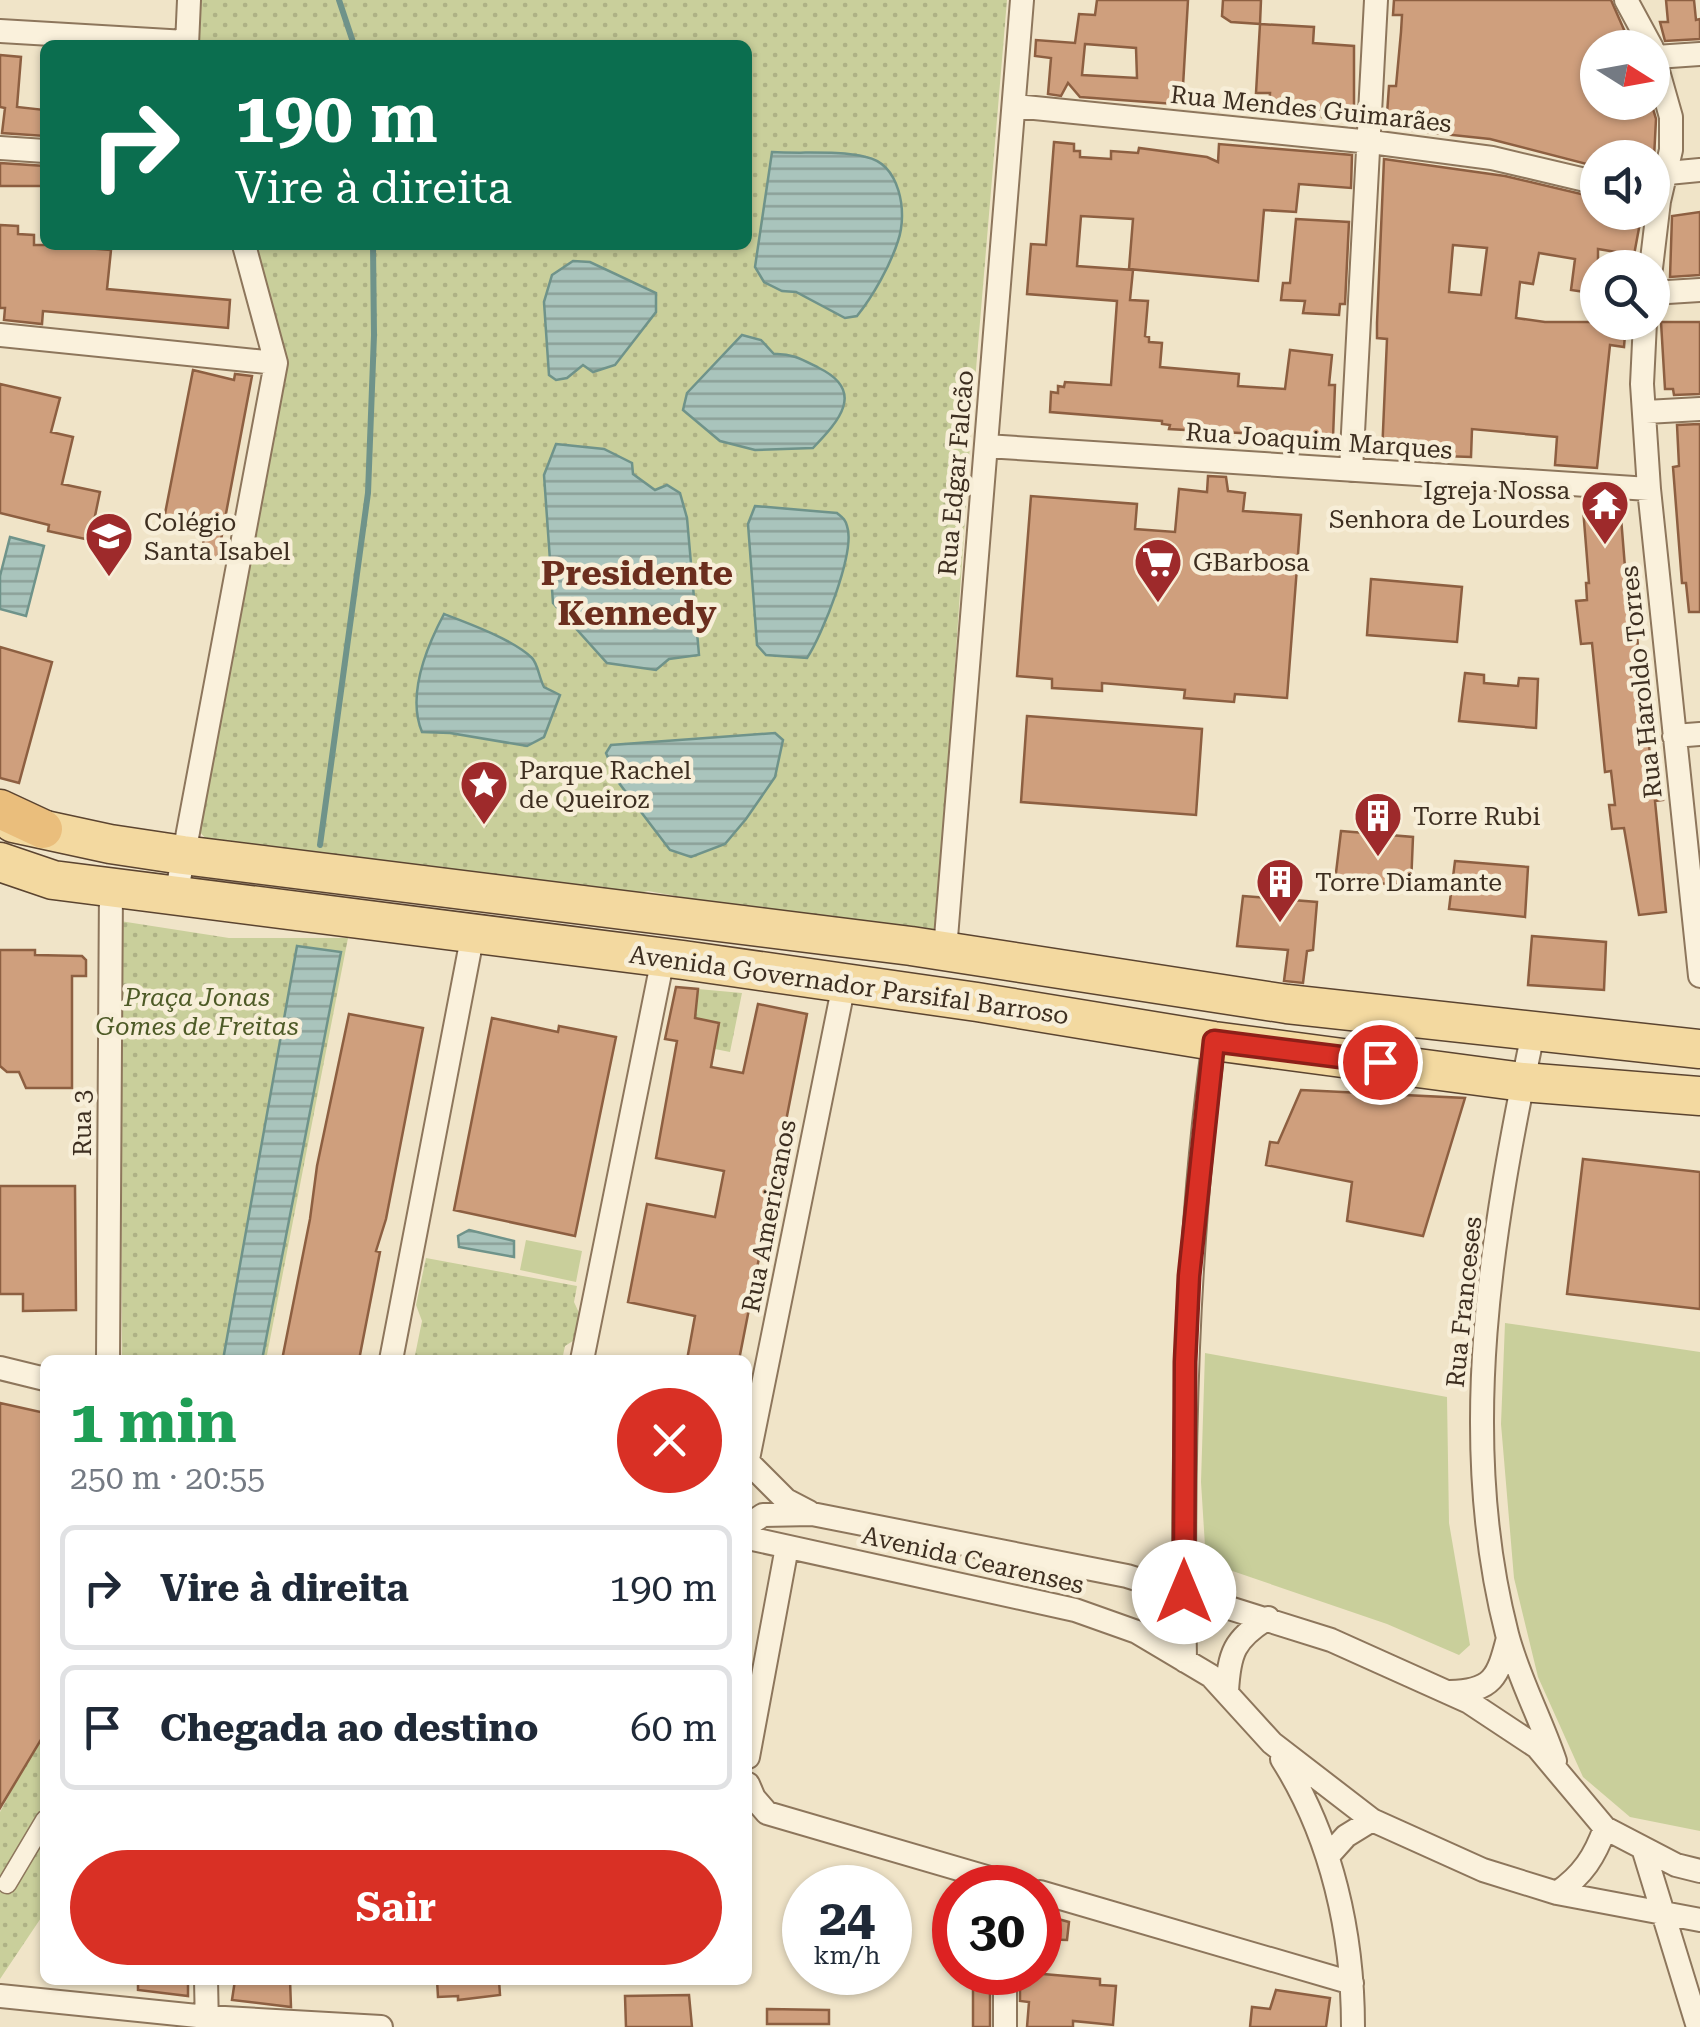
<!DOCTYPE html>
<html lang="pt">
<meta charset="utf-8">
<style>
body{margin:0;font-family:"Roboto Serif",serif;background:#f6f6f7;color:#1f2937;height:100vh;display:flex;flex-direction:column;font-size:38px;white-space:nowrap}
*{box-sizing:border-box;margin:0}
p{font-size:32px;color:#747a83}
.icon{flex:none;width:55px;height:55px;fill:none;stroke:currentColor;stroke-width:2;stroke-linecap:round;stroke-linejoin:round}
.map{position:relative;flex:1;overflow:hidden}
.panel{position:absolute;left:40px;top:1355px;width:712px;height:630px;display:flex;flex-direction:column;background:#fff;border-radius:15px;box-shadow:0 2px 8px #0004}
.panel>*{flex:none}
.banner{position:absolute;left:40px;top:40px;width:712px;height:210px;border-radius:15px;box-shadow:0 2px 8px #0004;background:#0b6e4f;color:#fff;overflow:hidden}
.needle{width:65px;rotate:101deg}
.fabs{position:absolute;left:1580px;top:30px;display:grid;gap:20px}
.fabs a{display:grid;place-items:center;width:90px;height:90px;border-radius:50%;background:#fff;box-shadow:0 2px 8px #0004;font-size:50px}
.speed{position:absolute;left:782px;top:1865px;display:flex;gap:20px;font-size:50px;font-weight:700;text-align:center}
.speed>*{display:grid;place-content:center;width:130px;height:130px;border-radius:50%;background:#fff;box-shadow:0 2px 8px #0004;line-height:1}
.speed small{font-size:25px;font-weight:400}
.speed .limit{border:15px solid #d22;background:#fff;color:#111}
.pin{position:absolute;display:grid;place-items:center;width:85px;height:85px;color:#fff;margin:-42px;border:5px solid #fff;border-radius:50%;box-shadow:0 2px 10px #0007}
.me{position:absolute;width:110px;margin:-55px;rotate:0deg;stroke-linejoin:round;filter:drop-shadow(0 0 8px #0008)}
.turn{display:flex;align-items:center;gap:35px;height:210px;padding:0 30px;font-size:45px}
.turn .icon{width:130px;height:130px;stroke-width:2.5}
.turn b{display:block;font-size:70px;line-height:85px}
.round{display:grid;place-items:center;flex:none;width:105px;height:105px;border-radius:52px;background:#f6f6f7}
.summary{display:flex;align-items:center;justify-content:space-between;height:170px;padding:0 30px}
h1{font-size:60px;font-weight:700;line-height:75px;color:#1e9e55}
.action{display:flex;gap:20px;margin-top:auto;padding:20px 30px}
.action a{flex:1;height:115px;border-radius:60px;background:#d93025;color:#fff;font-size:40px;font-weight:700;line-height:115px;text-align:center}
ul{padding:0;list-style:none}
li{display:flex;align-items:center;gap:30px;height:125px;margin:0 20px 15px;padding:0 10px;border:5px solid #e0e1e3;border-radius:15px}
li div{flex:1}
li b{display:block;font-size:38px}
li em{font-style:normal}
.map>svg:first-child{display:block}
</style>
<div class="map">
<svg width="1700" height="2027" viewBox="0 0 1700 2027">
<defs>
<pattern id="park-dots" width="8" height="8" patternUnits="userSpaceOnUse" patternTransform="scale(2.5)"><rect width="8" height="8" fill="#c9cf9b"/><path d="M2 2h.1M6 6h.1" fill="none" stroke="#aeb285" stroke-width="1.8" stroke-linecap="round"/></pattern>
<pattern id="water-rules" width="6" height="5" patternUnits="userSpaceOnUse" patternTransform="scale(2.5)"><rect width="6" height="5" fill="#a9c4bc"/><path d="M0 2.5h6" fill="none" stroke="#8ba098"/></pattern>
</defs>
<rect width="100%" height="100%" fill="#f0e4c8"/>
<path fill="#c9cf9b" d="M526,1240L582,1251L576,1282L520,1270Z
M1505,1323L1700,1352V1831L1630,1817L1583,1777L1538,1677L1514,1578L1501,1424Z
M1205,1353L1447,1397L1449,1523L1470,1645L1459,1655L1387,1624L1206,1562L1201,1482Z"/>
<path fill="url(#park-dots)" d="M195,0H1007L971,429L937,933L747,909L648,891L640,893L208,841L197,829L288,366L256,245H748V45H200Z
M120,921L229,938H348L266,1360H122Z
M676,987L742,993L730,1052L665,1039Z
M426,1258L577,1286L574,1302L580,1315L576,1339L565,1346L562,1360H414L422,1321L416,1305Z
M45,1729V1912L0,1979V1812Z"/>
<path fill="url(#water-rules)" stroke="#6f938a" stroke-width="2.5" d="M772,152C802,154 837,150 866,157C900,164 908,212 898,241C890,266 873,296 857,316L845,318L796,292L782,291L764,282L755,267Z
M573,261L590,262L656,293V312L615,365L593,372L583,365L567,378L556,380L549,375L544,302L552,275Z
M742,335L761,340L774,354C792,353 803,360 819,368C866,391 839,421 813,448L755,450L720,441L683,410L687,393Z
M556,444L604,449L632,463L633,474L655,490L667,485L680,493L687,518L699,655L669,659L656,670L607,663L553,603L544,475Z
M755,506L837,513C843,518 845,519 847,526C856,551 822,636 807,658L766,655L757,645L748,524Z
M10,537L44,546L26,616L0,609V576Z
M444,614C468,623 514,640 532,658C538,664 539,678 544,687L560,695L544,737L527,746L450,733L422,732C407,696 426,648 444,614Z
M775,733L783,740L775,777L746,819L725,844L691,857L670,850L619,783L606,753L611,745Z
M297,946L341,952L262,1360H223Z
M469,1230L514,1241V1257L459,1247L458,1236Z"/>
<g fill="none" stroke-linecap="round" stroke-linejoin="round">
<path stroke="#6f938a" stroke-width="6" d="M339,0L354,45
M320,845L368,493L374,335L373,245"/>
</g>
<path fill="#cf9f7d" stroke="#8d5f41" stroke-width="2.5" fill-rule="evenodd" d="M1097,0H1188L1183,86L1176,85L1174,104L1080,97L1068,83L1061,96L1048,94L1051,58L1035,56L1036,40L1075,43L1079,14L1095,15ZM1085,44L1136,48L1137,78L1082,75Z
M1223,0H1261L1260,24L1314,27L1313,43L1354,46V119L1322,117V110L1269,107L1270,93H1256L1260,24L1231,22L1222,16Z
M1394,0H1611L1632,48H1598V102H1651L1656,119L1654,158H1598V167L1490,139L1386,128L1389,86H1396L1401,32L1402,15H1393Z
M1666,0H1694L1696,20L1700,19V39L1665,41L1660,22H1668Z
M0,55L21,57L17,107L45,110V136L2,133L5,108L0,107Z
M1054,142L1074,144V151H1080V157L1111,159V151L1138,153L1139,148L1207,157L1218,162L1219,144L1352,155L1351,188L1299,184L1296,212L1264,210L1258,281L1129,269L1133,219L1081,216L1077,266L1133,270L1130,300L1148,301L1145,336L1149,337V342L1162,343L1160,367L1239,374L1238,386L1285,389L1290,350L1332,355L1329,385H1335L1333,438L1169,429L1170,425L1162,424V421L1050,412L1051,392L1058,393V386L1064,387L1065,382L1111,385L1117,301L1027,294L1031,244L1046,245Z
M1384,159L1505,176L1598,198V212H1642L1634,255L1598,249V294L1571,290L1575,259L1539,253L1533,284L1520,282L1516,318L1545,322H1626L1624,347L1610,345L1597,468L1555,465L1557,437L1472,429L1471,457L1382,454L1387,339L1377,338V323ZM1453,245L1487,248L1481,295L1449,292Z
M0,163L45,166V186H0Z
M1700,212V275L1670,277L1672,216Z
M1296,219L1349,222L1345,304H1340L1339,315L1303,313L1305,301L1281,300L1283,283H1290Z
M0,225L18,226V234L34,235V245H87V248L111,250L107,289L230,300L228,328L43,311L42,324L4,320L5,308H0Z
M1661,322H1700V394L1674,395L1673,389H1665Z
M193,370L234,380L235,374L252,376L217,561L201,558L205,533L163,524Z
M0,384L60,398L51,432L73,437L62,484L100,492L90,540L48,531L49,525L0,513Z
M1700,424V612H1689L1686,583H1682L1673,467L1679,466L1677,425Z
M1208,476L1226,477L1228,491L1245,493L1243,511L1301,515L1287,698L1235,694L1234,702L1184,698L1185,690L1102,683V691L1052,688V679L1017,676L1031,496L1137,504L1135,529L1175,532L1179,489L1207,492Z
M1620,505L1627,592L1640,591L1642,607H1638L1637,634L1639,661L1642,685L1650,684L1654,722L1646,720L1653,780L1661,779L1663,800L1655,801L1666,912L1639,915L1624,828L1612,829L1609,805H1615L1611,771L1605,772L1592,643L1581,644L1576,601L1587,600L1586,583H1589L1583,508Z
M1371,579L1462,587L1457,642L1367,635Z
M0,647L52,662L19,783L0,778Z
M1465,673L1484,675V683L1518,686L1519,678L1538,679L1536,728L1459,721Z
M1027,716L1202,729L1196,815L1021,802Z
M1341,831L1413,837L1411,885L1335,881Z
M1455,861L1528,867L1525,917L1449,909Z
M1243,896L1317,902L1313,950L1307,951L1303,983L1284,981L1288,950L1237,946Z
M1532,936L1606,942L1604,990L1528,985Z
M0,950H35V955L82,956L86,960V976H72V1088H26L19,1072H7L0,1066Z
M676,987L698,989L695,1018L719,1023L711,1067L743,1073L758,1004L807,1014L739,1360H687L695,1316L628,1302L647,1204L715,1217L724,1171L656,1158L677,1041L665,1039Z
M349,1014L423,1028L386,1219L376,1251L380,1252L359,1360H282L310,1219L317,1166Z
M492,1018L558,1032L559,1026L616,1037L575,1236L454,1210Z
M1301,1090L1465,1098L1423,1236L1347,1221L1352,1182L1266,1165L1270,1142L1278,1143Z
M1583,1159L1700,1172V1309L1567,1294Z
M0,1186H75L76,1310L23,1311V1294H0Z
M0,1403L45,1413V1733L0,1808Z
M1040,1914L1069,1922L1067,1940L1040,1939Z
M973,1972H990V2027H973Z
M1020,1972L1100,1979V1985L1116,1986L1113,2025L1073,2021V2027H1027L1029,2002L1020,2001Z
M138,1980H188V1996L138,1990Z
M235,1980H290L291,2007L232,2000Z
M437,1980H499L500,1995L458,2000V1996L438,1997Z
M1276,1990L1330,1998L1326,2027H1250L1252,2007L1270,2009Z
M689,1995L692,2027H626L625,1996Z
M767,2009L829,2010V2024H767Z"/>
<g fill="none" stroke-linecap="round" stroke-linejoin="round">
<g stroke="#8d765c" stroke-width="21">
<path id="pedestrian" d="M7,1884L45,1820"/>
</g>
<g stroke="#8d765c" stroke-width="26">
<path id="minor" d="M1626,0L1652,48
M0,31L186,42
M187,45L189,0
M1656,57L1700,54
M1015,106L1371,142L1492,158L1598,183
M0,148L45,151
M1668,173L1700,170
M1651,268L1659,201L1671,150V117L1652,50
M1652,293L1700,290
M1645,322L1642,384L1649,489L1700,976
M0,335L276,363
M1646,412L1700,409
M986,446L1649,489
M1351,470L1376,0
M1674,736L1700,734
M176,896L276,363L244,245
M945,950L1022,0
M1533,1033C1492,1229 1456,1436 1507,1634C1518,1677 1541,1719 1555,1761
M108,1360L111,887
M391,1360L473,933
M582,1360L663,958
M0,1368L45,1379
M748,1459L844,984
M748,1462L786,1500L809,1512
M748,1525L763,1515L812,1514L1127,1576L1331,1640L1469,1702L1537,1747L1605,1828L1676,1865L1700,1871
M748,1538L1075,1610L1137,1632L1211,1676L1272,1743L1372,1820L1483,1870L1557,1893L1700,1920
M1185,1661C1182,1453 1186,1247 1214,1041
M1227,1692C1229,1653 1234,1639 1268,1618
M1450,1692C1493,1691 1498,1677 1508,1638
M748,1757L787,1547
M1282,1759C1332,1838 1353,1934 1353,2027
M748,1784L754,1798L767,1813L1024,1888
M1643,1848L1698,2027
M1328,1856L1346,1836L1372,1820
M1040,1892L1352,1983
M1557,1893C1583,1875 1595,1856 1605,1828
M206,1980L207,2027
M0,1996L207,2017L381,2027
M1005,2027V1972"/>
</g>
<g stroke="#5b4430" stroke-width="41">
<path id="primary" d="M13,823L110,844L183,855L911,946L1287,1004L1700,1049
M0,862L53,880L683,960L977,1002L1214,1041L1523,1082L1700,1096"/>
</g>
<g stroke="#5b4430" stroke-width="41">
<path id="trunk" d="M0,809L43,829"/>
</g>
<use href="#pedestrian" stroke="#faf1dc" stroke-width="18"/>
<use href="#minor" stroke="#faf1dc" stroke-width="22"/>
<use href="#primary" stroke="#f3d9a0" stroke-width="38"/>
<use href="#trunk" stroke="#eabe7c" stroke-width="38"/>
</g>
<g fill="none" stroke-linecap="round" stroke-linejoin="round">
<g stroke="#8d1f18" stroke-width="25">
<path id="route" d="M1184,1592L1185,1362L1189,1276L1214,1041L1380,1062"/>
</g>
<use href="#route" stroke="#d93025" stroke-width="18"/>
</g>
<defs>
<g id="temple-pin" transform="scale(2.5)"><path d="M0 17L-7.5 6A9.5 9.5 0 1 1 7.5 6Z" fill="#9e2a2b" stroke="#f7eed8"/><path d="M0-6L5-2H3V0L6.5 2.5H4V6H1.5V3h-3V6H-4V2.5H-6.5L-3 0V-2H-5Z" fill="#fff"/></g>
<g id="school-pin" transform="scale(2.5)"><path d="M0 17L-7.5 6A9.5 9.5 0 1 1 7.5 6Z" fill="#9e2a2b" stroke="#f7eed8"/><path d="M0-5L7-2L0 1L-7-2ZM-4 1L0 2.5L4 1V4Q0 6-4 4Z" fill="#fff"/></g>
<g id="supermarket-pin" transform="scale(2.5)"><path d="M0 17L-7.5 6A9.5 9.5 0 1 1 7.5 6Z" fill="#9e2a2b" stroke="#f7eed8"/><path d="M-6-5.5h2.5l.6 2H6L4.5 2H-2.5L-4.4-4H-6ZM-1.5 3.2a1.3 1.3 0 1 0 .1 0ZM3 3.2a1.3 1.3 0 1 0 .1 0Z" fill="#fff"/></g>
<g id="sight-pin" transform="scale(2.5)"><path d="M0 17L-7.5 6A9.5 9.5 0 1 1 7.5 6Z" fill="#9e2a2b" stroke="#f7eed8"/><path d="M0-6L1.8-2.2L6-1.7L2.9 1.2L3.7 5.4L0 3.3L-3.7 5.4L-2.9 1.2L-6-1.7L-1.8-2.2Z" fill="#fff"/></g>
<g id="building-pin" transform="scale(2.5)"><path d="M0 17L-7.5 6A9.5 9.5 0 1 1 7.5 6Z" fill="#9e2a2b" stroke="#f7eed8"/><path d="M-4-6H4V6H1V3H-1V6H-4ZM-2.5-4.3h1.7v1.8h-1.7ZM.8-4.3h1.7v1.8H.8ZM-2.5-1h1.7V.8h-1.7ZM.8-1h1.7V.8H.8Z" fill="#fff"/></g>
</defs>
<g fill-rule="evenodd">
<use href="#temple-pin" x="1605" y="504"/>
<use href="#school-pin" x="109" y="536"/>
<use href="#supermarket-pin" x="1158" y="562"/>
<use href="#sight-pin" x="484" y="784"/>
<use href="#building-pin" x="1378" y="816"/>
<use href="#building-pin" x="1280" y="882"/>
</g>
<g text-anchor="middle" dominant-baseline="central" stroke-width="9" stroke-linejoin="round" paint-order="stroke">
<g font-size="25" fill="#3d2e20" stroke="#f7eed8">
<text transform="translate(1311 109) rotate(6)">Rua Mendes Guimarães</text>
<text transform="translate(1319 441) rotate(4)">Rua Joaquim Marques</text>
<text transform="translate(956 473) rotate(-85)">Rua Edgar Falcão</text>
<text transform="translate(1641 682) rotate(-96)">Rua Haroldo Torres</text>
<text transform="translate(849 985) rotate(8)">Avenida Governador Parsifal Barroso</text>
<text transform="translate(82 1123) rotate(-90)">Rua 3</text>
<text transform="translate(769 1216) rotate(-79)">Rua Americanos</text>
<text transform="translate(1464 1302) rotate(-84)">Rua Franceses</text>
<text transform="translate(973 1560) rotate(13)">Avenida Cearenses</text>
</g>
<g font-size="25" fill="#3d2e20" stroke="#f7eed8" text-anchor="start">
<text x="1570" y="490" text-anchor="end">Igreja Nossa<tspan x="1570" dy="29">Senhora de Lourdes</tspan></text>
<text x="144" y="522">Colégio<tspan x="144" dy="29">Santa Isabel</tspan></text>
<text x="1193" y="562">GBarbosa</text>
<text x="519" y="770">Parque Rachel<tspan x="519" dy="29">de Queiroz</tspan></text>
<text x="1413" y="816">Torre Rubi</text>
<text x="1315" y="882">Torre Diamante</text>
</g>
<g font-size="25" font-style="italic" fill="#4d5a26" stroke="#f7eed8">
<text x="197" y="997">Praça Jonas<tspan x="197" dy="29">Gomes de Freitas</tspan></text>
</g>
<g font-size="35" font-weight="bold" fill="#6b2e1e" stroke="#f7eed8">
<text x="637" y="573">Presidente<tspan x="637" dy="40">Kennedy</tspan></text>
</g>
</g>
</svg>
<div class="fabs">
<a><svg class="needle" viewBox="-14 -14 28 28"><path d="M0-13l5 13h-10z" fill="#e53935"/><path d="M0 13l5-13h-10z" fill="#747a83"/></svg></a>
<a><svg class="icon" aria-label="sound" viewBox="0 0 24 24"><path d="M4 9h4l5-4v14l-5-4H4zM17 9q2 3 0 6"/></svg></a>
<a><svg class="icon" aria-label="search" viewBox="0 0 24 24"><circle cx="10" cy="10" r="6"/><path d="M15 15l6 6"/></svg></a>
</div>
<div class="speed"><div>24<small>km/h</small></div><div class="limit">30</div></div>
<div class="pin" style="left:1380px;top:1062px;background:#d93025"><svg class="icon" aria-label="arrive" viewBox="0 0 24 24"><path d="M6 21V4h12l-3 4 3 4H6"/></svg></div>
<svg class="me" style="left:1184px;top:1592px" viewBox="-20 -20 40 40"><circle r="19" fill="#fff"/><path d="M0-13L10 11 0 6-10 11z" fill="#d93025"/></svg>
<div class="banner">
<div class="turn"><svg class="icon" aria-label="right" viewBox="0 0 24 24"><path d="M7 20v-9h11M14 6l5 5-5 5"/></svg><div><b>190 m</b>Vire à direita</div></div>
</div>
<section class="panel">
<div class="summary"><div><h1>1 min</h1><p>250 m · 20:55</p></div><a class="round" style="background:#d93025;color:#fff"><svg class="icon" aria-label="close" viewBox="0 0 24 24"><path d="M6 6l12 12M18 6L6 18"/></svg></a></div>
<ul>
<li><svg class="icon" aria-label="right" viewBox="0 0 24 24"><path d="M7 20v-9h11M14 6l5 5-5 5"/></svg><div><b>Vire à direita</b></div><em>190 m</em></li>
<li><svg class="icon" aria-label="arrive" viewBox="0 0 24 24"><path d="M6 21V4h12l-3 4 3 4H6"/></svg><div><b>Chegada ao destino</b></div><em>60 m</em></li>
</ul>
<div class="action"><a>Sair</a></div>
</section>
</div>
